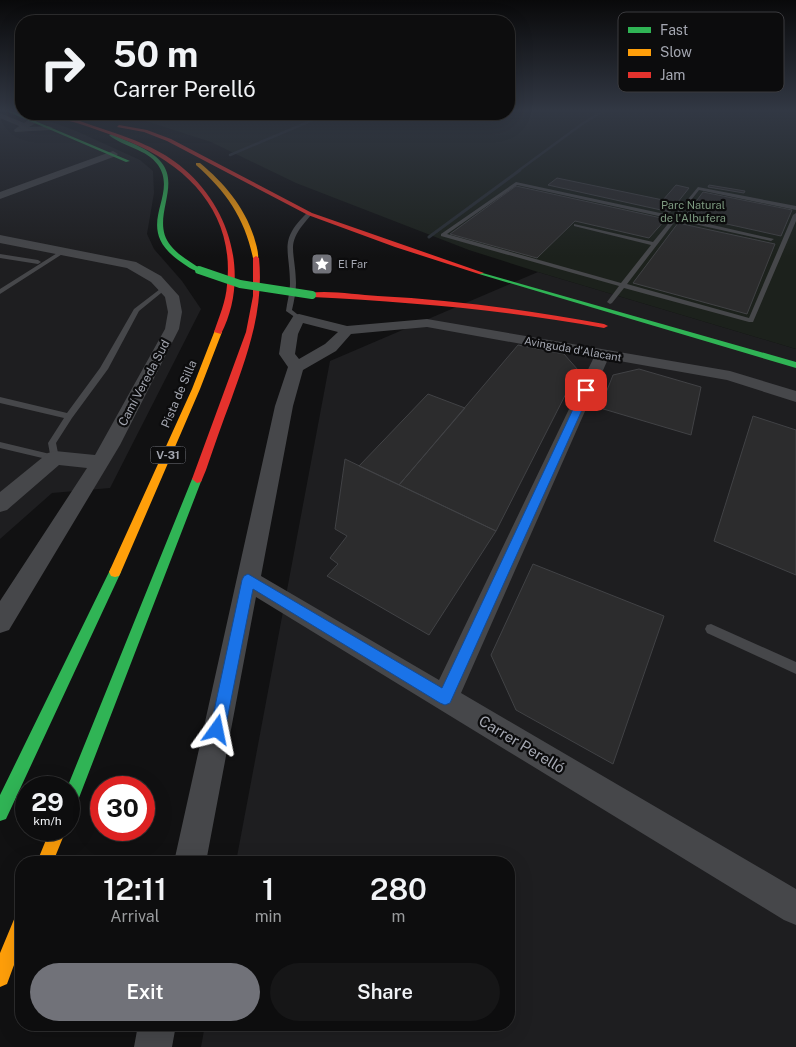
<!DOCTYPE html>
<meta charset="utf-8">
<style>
body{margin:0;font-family:"Public Sans",sans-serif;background:#161617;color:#f1f3f6;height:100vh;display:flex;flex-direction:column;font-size:19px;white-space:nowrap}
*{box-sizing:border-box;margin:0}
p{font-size:16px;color:#9a9c9e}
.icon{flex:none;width:28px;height:28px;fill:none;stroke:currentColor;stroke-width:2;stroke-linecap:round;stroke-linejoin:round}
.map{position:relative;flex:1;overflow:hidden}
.panel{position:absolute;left:15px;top:856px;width:500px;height:175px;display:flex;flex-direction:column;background:#0d0d0e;border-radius:20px;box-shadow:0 5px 20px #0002,0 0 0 1px #2d2d2e}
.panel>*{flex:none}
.banner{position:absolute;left:15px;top:15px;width:500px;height:105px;border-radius:20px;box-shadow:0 5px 20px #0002,0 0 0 1px #2d2d2e;background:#0d0d0e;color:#f1f3f6;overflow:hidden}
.speed{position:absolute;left:15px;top:776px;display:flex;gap:10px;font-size:25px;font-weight:700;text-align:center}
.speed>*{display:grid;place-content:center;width:65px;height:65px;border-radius:50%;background:#0d0d0e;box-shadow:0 5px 20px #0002,0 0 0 1px #2d2d2e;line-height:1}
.speed small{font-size:12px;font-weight:400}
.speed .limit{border:8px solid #d22;background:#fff;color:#111}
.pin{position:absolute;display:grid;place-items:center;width:42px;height:42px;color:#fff;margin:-21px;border-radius:10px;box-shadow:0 2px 8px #0006}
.me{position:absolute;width:55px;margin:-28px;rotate:12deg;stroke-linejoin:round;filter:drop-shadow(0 0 4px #0008)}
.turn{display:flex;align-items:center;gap:18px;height:105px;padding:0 15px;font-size:22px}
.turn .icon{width:65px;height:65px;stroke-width:2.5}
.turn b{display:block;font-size:35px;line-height:42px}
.eta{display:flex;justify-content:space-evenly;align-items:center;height:85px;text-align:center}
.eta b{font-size:30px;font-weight:600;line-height:35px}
.action{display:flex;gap:10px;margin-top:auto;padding:10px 15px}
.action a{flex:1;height:58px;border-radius:30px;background:#717279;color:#fff;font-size:20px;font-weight:600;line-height:58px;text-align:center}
.action a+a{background:#161617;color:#f1f3f6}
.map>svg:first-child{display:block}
</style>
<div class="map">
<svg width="796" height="1047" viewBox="0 0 796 1047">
<rect width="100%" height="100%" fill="#111112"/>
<path fill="#1e1e20" d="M0,110H18L21,111V114H29L74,130L140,160L153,171L154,193L147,234L154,249L182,281L201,309L110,488L52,493L0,539Z
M538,272L796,349V1047H201L205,1025H509V862H236L330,361Z"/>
<path fill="#1c211c" d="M509,110H796V349L538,272L469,250L296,183L211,142L124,114H509Z"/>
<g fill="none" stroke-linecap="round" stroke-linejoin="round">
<path stroke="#2a2f35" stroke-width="2.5" d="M230,155L327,114
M518,171L582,124L605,110"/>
<path stroke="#2a2f35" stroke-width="3" d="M429,237L520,170"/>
</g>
<path fill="#2c2c2d" stroke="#414245" d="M557,178L663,200L676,185L689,188L670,212L548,185Z
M709,185L745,191L744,193L708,187Z
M516,186L666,219L649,238L575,221L537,258L450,234Z
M703,192L792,210L781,236L686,215Z
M678,223L775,244L747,314L633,283Z
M518,345L564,354L578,370L496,531L399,485Z
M639,369L701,387L691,435L600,408L613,375Z
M428,394L465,408L399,485L359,466Z
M753,416L796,430V575L714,541Z
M345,459L496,531L429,635L327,576L338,564L330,558L347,536L335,529Z
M533,564L664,616L613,764L516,710L491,655Z"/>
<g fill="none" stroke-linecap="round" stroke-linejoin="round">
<path fill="#46474a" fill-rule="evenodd" d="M516,182L674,216L698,187L796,206V210L699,190L678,217L774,239L771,241L676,220L627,284L749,318L793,215L796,213V221L753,322H749L624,288L612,303L610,304L607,302L619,286L441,236V234ZM517,185L672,219L653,242L574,224V226L651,245L621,283L447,234Z
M307,213L312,214C284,245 295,246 296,283C296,292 294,301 292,310L302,318L299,320L286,311C287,302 290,293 290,284C290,249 278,241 307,213Z
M62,250L67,251L0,294V289Z
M0,254L38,260L41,262L38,264L0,258Z
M164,286L166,287V289L139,311L108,369L72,418L56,443L59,458L58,460L55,461L0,448V442L50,454L48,443L64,418L0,403V397L67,413L100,368L134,309Z
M711,624L796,662V674L707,633L705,629L707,625Z"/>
<path fill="#46474a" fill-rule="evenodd" d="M0,113L24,123L30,119H36V123L29,127L49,126L53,128L49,130L15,132L14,130L19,126L0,118Z
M113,151L118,154L116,156L0,199V192Z
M0,235L136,262L161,276L179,296L182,312L179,329L120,445L9,630L0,633V601L87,468L59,465L7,510L0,512V492L48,453L55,451L95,455L165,329L168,312L165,297L151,282L127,268L0,243Z
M299,314L347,326L427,319L730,371L796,391V402L727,380L608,359L461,693L796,889V925L784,920L256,597L206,862H174L275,406L288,367L279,354L282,334L294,315ZM303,323L338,332L325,344L299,359L295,354L298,334ZM427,327L594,357L439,680L261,576L293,406L303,370L336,351L351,334Z
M138,1025H176L172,1047H134Z"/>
<path fill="#30b455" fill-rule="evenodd" d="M4,110H9L130,161L126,162Z
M111,134C126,141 151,149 161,162C182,187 149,220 171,246C179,256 191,262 201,269V271C194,272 187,266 181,262C130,227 180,197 158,165C147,149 123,147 109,135Z
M479,272L796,362V368L479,274Z
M197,475L202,479L77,803L75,809L69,811V788H67L192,479Z
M115,567L119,568L121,572L6,819L0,821V795L111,568Z"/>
<path fill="#ff9f0a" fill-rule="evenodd" d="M196,163H200C224,183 244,206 254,237C256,244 259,253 258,259L253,258C245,219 226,191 196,165Z
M215,330L222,332L200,389L121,572L119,576L115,577L111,576L109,572L192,389Z
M50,830H66L53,862H37Z
M21,914V946L7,984L0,987V953L15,917Z"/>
<path fill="#e5322d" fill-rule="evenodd" d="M48,114C63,113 87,124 103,129C130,138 162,149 184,169C231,209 250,277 221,334L214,332C219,317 226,301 227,285C235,215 190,167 130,142C113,135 95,129 77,123C67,120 56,118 48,114Z
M119,125L147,130L171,139L312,213L484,273L479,274L395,247L308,215L167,141L144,132L117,127Z
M256,256L259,258C264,309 248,353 231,400C222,423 214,447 206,470L201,482L197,483L192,479L246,332L253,296V258Z
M309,293C331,290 356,295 378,296C454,300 529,310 604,324L608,326L604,328C507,310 410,302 312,297L308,295Z"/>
<path stroke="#30b455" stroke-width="8" d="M199,270L240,284L312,295"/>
</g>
<linearGradient id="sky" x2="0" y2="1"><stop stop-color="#09090a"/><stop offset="0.43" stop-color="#323844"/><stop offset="1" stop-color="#323844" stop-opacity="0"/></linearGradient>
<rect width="796" height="257" fill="url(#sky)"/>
<path fill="#1a73e8" stroke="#114b97" d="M586,387L591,390L450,703L445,705L440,703L253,589L225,730L223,736L217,738L212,736L210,730L242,580L244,576L248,574L442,688L582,390Z"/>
<defs>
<g id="sight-square" transform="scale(1.125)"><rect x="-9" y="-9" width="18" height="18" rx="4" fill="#717279" stroke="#0c0c0d"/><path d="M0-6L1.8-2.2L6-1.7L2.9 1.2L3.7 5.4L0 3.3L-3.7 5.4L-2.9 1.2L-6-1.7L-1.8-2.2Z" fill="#fff"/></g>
</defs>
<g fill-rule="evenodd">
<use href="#sight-square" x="322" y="264"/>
</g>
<g text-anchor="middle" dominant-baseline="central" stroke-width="4.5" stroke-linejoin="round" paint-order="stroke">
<g font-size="11" fill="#7d9a80" stroke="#0c0c0d">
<text x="693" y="205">Parc Natural<tspan x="693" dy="13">de l'Albufera</tspan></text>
</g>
<g font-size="11" fill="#a4a7b1" stroke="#0c0c0d" text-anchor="start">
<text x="338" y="264">El Far</text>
</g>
<g font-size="11" fill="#a4a7b1" stroke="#0c0c0d">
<text transform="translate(573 349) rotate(10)">Avinguda d'Alacant</text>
</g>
<rect fill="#0c0c0d" stroke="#767880" stroke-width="1" x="150.5" y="446.5" width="35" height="17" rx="4"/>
<g font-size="11" font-weight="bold" fill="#a4a7b1">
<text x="168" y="455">V-31</text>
</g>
<g font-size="12" fill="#a4a7b1" stroke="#0c0c0d">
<text transform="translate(144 383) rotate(-62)">Camí Vereda Sud</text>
<text transform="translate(179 394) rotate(-67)">Pista de Silla</text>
</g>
<g font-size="15" fill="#a4a7b1" stroke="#0c0c0d">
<text transform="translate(522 744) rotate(31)">Carrer Perelló</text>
</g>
</g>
<rect x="618" y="12" width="166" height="80" rx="8" fill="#0c0c0d" stroke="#3a3a3e" stroke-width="1"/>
<rect x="628" y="27" width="23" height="6" fill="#30b455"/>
<rect x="628" y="49" width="23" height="7" fill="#ff9f0a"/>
<rect x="628" y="72" width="23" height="6" fill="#e5322d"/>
<g font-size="14" fill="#a4a7b1">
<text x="660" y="35">Fast</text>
<text x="660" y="57">Slow</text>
<text x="660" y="80">Jam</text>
</g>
</svg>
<div class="speed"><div>29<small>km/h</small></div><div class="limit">30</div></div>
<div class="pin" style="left:586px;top:390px;background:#d93025"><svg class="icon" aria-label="arrive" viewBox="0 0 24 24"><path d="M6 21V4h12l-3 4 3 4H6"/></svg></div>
<svg class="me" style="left:217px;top:730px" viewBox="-20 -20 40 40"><path d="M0-17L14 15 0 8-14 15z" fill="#1a73e8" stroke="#fff" stroke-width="4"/></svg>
<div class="banner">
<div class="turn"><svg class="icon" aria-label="right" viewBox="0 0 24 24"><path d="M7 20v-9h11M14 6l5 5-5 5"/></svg><div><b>50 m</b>Carrer Perelló</div></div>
</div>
<section class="panel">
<div class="eta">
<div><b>12:11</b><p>Arrival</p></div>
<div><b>1</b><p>min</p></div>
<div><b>280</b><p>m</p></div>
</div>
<div class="action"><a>Exit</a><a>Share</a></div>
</section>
</div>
